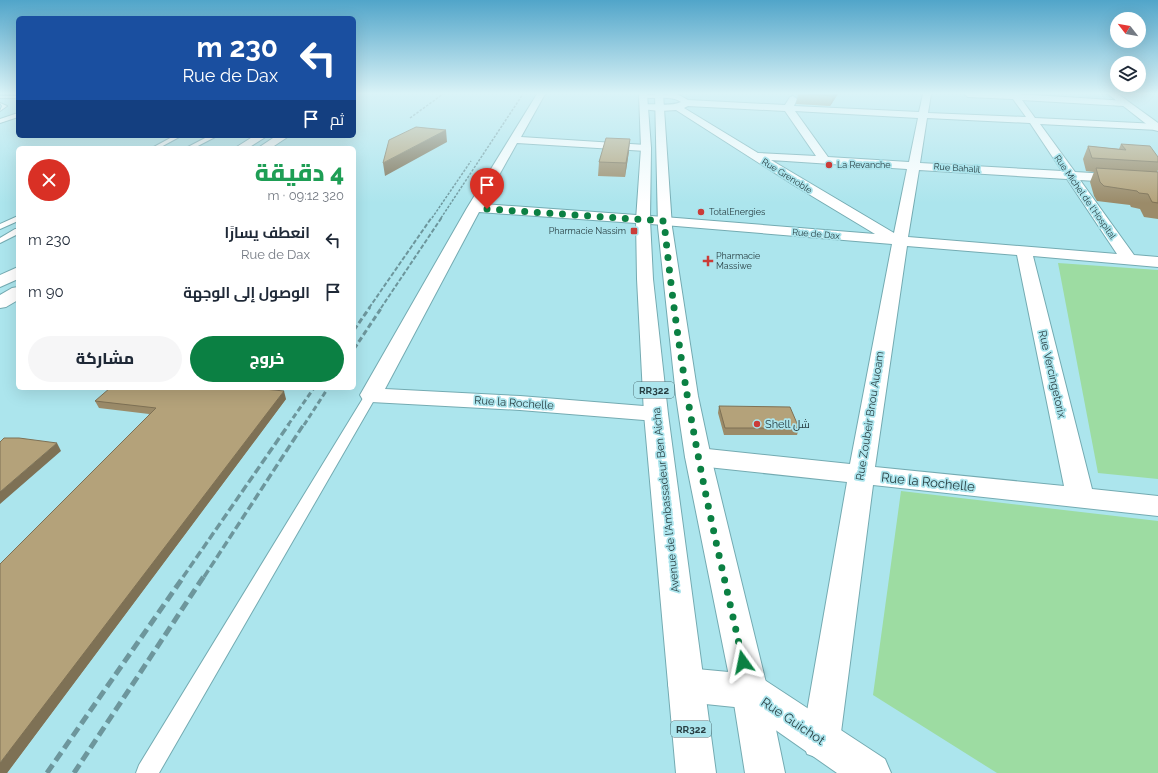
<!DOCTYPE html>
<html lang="ar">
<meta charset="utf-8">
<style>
body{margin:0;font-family:Raleway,Cairo,sans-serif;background:#f6f6f7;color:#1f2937;direction:rtl;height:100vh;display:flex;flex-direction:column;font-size:15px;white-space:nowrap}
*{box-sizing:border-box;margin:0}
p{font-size:13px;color:#747a83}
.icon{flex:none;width:22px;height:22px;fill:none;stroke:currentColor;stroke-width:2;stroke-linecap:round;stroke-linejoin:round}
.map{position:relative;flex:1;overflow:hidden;direction:ltr}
.details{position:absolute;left:16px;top:146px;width:340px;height:244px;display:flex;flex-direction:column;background:#fff;border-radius:6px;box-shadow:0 4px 16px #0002;direction:rtl}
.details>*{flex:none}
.top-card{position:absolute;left:16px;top:16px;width:340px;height:122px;border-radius:6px;box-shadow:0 4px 16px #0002;direction:rtl;background:#1a4fa0;color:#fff;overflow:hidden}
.needle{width:26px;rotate:301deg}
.fabs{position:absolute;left:1110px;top:12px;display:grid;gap:8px}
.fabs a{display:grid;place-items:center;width:36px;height:36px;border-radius:50%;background:#fff;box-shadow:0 4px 16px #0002;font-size:20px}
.pin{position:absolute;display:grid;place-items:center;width:34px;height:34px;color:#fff;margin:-41px -17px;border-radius:50% 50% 50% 0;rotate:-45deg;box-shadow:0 0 4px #0007}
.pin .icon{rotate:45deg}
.me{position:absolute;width:44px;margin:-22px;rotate:348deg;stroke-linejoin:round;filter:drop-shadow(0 0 3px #0008)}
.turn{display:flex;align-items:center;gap:14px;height:84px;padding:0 12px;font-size:18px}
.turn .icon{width:52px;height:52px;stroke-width:2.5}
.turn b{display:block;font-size:28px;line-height:34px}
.then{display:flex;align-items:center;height:38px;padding:0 12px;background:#0003;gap:8px;font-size:15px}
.round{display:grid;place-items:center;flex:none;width:42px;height:42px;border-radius:21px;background:#f6f6f7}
.summary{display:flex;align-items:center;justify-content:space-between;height:68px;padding:0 12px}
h1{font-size:24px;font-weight:800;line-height:30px;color:#1e9e55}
.cta{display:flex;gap:8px;margin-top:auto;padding:8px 12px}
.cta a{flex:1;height:46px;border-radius:24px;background:#0b8043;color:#fff;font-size:16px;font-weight:800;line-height:46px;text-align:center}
.cta a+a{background:#f6f6f7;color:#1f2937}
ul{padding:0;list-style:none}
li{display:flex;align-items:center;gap:12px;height:52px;padding:0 12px}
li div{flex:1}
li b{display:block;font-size:15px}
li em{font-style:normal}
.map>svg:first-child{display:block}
</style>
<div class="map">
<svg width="1158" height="773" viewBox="0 0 1158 773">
<rect width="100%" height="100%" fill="#ace5ed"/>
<path fill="#9ddca2" d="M1058,263L1158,270V479L1098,473Z
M901,491L1158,521V773H997L873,695Z"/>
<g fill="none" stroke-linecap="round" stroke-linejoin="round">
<g stroke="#74abb2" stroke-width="2">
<path id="service" d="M0,96H18V98H0Z
M0,103L7,106L0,111L2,106Z
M18,113V117L0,123V119Z
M174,136H181L159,148H152Z
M209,136H217L194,148H186Z
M18,216V221L0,229V224Z
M15,229H18V234L0,243V238Z
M371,391L375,392L377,395L159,773H136L139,765L365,395L367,392Z"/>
</g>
<g stroke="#74abb2" stroke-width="2">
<path id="minor" d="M537,94H545L521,137L646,145L651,148L646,151L517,143L483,204L664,217L875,234L792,184L676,110L660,111L641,109L640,107C646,101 669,108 681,102C668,93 647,102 639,95L677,94L688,100L785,105L790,97L793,96L797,99L794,106L919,112L923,94H931L928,113L1026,117L1013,99L968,97L964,94H1018L1127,101L1128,103L1127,105L1124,106L1022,100L1035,118L1158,124V130L1040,124L1075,172L1158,177V185L1080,180L1134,255L1158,257V267L1033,256L1092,489L1158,496V516L873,485L840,740L835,754L821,759L807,754L802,740L847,482L698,466L689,463L685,457L689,451L698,448L850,464L892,244L664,225L479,212L385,389L520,396L656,407L664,409L668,414L664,419L656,421L520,410L371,402L363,400L360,395L467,208ZM688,106L785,111L816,156L758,153L684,108ZM795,111L918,118L909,162L828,157ZM927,118L1030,123L1062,171L920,163ZM771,160L907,169L894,233ZM919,170L1067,179L1117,254L908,237ZM907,246L1017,255L1064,486L875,467Z"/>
</g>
<g stroke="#74abb2" stroke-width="2">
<path id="tertiary" d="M686,668L750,674L763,679L885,759L891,773H837L744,708L686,702L673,697L668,685L673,673Z"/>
</g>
<g stroke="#74abb2" stroke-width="2">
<path id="primary" d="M639,94H647L651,148L650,220L653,279L668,414L716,773H676L644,414L637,279L636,220L641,148Z
M655,94H663L672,227L698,396L711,457L768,691L785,773H745L732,691L685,457L676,396L658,227Z
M1108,94H1118L1158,123V131L1154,130Z
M254,136H267L248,148H235Z
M276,136H289L271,148H258Z
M18,267V279L0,287V275Z
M18,287V300L6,307L0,308V295L12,288Z"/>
</g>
<use href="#service" fill="#fff" fill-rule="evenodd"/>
<use href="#minor" fill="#fff" fill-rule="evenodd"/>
<use href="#tertiary" fill="#fff" fill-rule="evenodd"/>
<use href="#primary" fill="#fff" fill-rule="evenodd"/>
<path stroke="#6d969c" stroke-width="1.5" stroke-dasharray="2.5 1.5" stroke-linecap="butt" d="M0,94L18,95
M410,118L443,94
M432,218L471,161
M441,218L523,94"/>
<path stroke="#6d969c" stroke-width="2" stroke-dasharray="4.5 2" stroke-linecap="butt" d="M369,308L432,217
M381,308L442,217"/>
<path stroke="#6d969c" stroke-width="3" stroke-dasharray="5.5 3" stroke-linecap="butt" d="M354,330L370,307
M354,349L382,307
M288,425L314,388
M304,425L328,388"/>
<path stroke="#6d969c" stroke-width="3.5" stroke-dasharray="8 3.5" stroke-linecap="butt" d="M183,577L289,424
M204,577L304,424"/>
<path stroke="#6d969c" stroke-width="5" stroke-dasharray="10 5" stroke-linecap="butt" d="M47,773L184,576
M74,773L204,576"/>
</g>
<path fill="#9b8b69" d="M798,94H838L830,106L796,104Z
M1121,144L1158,157V170L1157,172H1158V219L1144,217L1140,209L1131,207L1130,205L1097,201L1094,196L1090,182L1094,172L1086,171L1083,159L1088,146L1119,149Z
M629,151L625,177L598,176L599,162Z
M286,399L7,773H0L149,414L99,408L95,401Z
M719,406L799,428L797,435H724L718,413Z"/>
<path fill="#7e7155" d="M834,94H838L830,106L833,96Z
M446,130L447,142L385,176L383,163Z
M630,139L629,151L625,177L626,163Z
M284,391L286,399L7,773H0V763Z
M57,443L61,451L0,504V492Z"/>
<path fill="#b4a27a" stroke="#7e7155" d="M807,94H834L833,96Z
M416,127L446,130L383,163L389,140Z
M606,138L630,139L626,163L599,162Z
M1121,144L1150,146L1158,157V162L1092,158L1088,146L1126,150Z
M1096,168L1158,172V203L1152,202L1148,194L1139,193L1137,191L1104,186L1100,182Z
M110,388H254L284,391L0,763V564L156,408L95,401Z
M719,406L790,407L799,428H725Z
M4,438H19L57,443L0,492V442Z"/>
<linearGradient id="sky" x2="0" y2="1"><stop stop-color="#51a5c9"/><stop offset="0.46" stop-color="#daf3f7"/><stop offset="1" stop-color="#daf3f7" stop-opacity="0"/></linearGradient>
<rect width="1158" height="203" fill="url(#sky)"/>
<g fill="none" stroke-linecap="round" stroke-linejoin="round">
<path stroke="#0b8043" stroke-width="7" stroke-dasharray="0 12.6" d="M487,209L664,221C672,300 683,378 698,455C711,524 728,593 743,662"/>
</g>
<g fill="#cb3c38" stroke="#ace5ed" stroke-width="1.5">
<circle cx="829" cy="165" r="4"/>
<circle cx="701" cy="212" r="4"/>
<rect x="630" y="227" width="8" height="8" rx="2"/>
<path d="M706 255h4v4h4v4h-4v4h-4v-4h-4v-4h4z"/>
<circle cx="757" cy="424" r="4"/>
</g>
<g text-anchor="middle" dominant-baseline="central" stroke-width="3.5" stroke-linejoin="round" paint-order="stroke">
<g font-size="9" fill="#283f43" stroke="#ace5ed" text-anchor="start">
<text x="837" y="165">La Revanche</text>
<text x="709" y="212">TotalEnergies</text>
<text x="626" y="231" text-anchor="end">Pharmacie Nassim</text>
<text x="716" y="256">Pharmacie<tspan x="716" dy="10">Massiwe</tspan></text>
</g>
<g font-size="9" fill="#283f43" stroke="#ace5ed">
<text transform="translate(957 168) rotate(4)">Rue Bahalil</text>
<text transform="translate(787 176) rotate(32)">Rue Grenoble</text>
<text transform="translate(1085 197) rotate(55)">Rue Michel de l'Hospital</text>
<text transform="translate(816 234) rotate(5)">Rue de Dax</text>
</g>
<g fill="#ace5ed" stroke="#507176" stroke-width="1">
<rect x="634" y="382" width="40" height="16" rx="3"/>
<rect x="671" y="721" width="40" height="16" rx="3"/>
</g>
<g font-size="10" font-weight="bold" fill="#283f43">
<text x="654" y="390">RR322</text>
<text x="691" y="729">RR322</text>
</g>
<g font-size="11" fill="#283f43" stroke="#ace5ed">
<text transform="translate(1052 374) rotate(77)">Rue Vercingetorix</text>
<text transform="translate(514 403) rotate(4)">Rue la Rochelle</text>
<text transform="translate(870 416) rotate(-81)">Rue Zoubeir Bnou Auoam</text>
<text transform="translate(666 500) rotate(-96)">Avenue de l'Ambassadeur Ben Aicha</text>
</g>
<g font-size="11" fill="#283f43" stroke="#ace5ed" text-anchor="start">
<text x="765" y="424">Shell شل</text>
</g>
<g font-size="13" fill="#283f43" stroke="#ace5ed">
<text transform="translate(928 482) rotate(6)">Rue la Rochelle</text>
<text transform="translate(793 721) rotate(34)">Rue Guichot</text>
</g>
</g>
</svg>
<div class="fabs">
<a><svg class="needle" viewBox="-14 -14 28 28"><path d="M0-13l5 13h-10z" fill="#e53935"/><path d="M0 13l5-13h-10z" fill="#747a83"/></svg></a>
<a><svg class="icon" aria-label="layers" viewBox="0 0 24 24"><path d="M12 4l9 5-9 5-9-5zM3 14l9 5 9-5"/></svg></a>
</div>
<div class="pin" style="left:487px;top:209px;background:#d93025"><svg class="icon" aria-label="arrive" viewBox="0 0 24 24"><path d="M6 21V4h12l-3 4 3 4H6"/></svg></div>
<svg class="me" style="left:743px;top:662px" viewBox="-20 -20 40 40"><path d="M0-17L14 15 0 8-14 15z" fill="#0b8043" stroke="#fff" stroke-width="4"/></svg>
<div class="top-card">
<div class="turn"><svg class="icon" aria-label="left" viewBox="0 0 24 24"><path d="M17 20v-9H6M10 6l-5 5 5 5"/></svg><div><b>230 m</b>Rue de Dax</div></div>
<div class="then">ثم<svg class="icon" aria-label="arrive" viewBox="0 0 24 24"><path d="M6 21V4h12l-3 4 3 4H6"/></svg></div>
</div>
<section class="details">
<div class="summary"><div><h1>4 دقيقة</h1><p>320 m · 09:12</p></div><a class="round" style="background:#d93025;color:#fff"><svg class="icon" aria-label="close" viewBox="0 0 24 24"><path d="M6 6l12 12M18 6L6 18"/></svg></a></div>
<ul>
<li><svg class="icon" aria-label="left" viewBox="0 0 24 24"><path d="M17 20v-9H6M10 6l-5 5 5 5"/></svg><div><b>انعطف يسارًا</b><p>Rue de Dax</p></div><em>230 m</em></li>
<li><svg class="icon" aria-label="arrive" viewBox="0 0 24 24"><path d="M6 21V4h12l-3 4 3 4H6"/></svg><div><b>الوصول إلى الوجهة</b></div><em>90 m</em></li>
</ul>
<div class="cta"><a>خروج</a><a>مشاركة</a></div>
</section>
</div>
